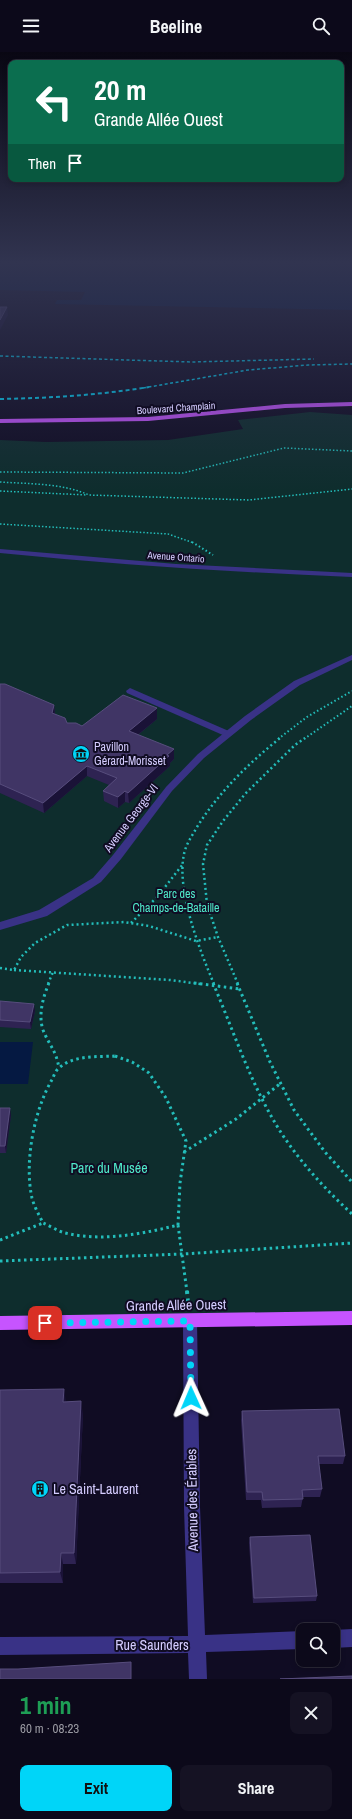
<!DOCTYPE html>
<meta charset="utf-8">
<style>
body{margin:0;font-family:"Archivo Narrow",sans-serif;background:#151223;color:#f1f3f6;height:100vh;display:flex;flex-direction:column;font-size:15px;white-space:nowrap}
*{box-sizing:border-box;margin:0}
p{font-size:13px;color:#9a9aa2}
.icon{flex:none;width:22px;height:22px;fill:none;stroke:currentColor;stroke-width:2;stroke-linecap:round;stroke-linejoin:round}
.map{position:relative;height:1627px;overflow:hidden}
.sheet{display:flex;flex-direction:column;background:#0c091a;flex:1}
.sheet>*{flex:none}
.guide{position:absolute;left:8px;top:8px;width:336px;height:122px;border-radius:8px;box-shadow:0 2px 6px #0003,0 0 0 1px #2c2a39;background:#0b6e4f;color:#fff;overflow:hidden}
.controls{position:absolute;left:296px;top:1571px;display:grid;gap:8px}
.controls a{display:grid;place-items:center;width:44px;height:44px;border-radius:8px;background:#0c091a;box-shadow:0 2px 6px #0003,0 0 0 1px #2c2a39;font-size:20px}
.pin{position:absolute;display:grid;place-items:center;width:34px;height:34px;color:#fff;margin:-17px;border-radius:8px;box-shadow:0 2px 6px #0006}
.me{position:absolute;width:44px;margin:-22px;rotate:359deg;stroke-linejoin:round;filter:drop-shadow(0 0 3px #0008)}
.turn{display:flex;align-items:center;gap:14px;height:84px;padding:0 20px;font-size:18px}
.turn .icon{width:52px;height:52px;stroke-width:2.5}
.turn b{display:block;font-size:28px;line-height:34px}
.then{display:flex;align-items:center;height:38px;padding:0 20px;background:#0003;gap:8px;font-size:15px}
.round{display:grid;place-items:center;flex:none;width:42px;height:42px;border-radius:8px;background:#151223}
.headline{display:flex;align-items:center;justify-content:space-between;height:68px;padding:0 20px}
h1{font-size:24px;font-weight:700;line-height:30px;color:#1e9e55}
.button{display:flex;gap:8px;margin-top:auto;padding:8px 20px}
.button a{flex:1;height:46px;border-radius:8px;background:#00d5f8;color:#111;font-size:16px;font-weight:700;line-height:46px;text-align:center}
.button a+a{background:#151223;color:#f1f3f6}
header{display:flex;justify-content:space-between;align-items:center;height:52px;padding:0 20px;background:#0c091a;font-size:18px;font-weight:700}
.map>svg:first-child{display:block}
</style>
<header><svg class="icon" aria-label="menu" viewBox="0 0 24 24"><path d="M4 6h16M4 12h16M4 18h16"/></svg>Beeline<svg class="icon" aria-label="search" viewBox="0 0 24 24"><circle cx="10" cy="10" r="6"/><path d="M15 15l6 6"/></svg></header>
<div class="map">
<svg width="352" height="1627" viewBox="0 0 352 1627">
<rect width="100%" height="100%" fill="#100c23"/>
<path fill="#0e2d2d" d="M310,360L352,363V1266L0,1271V388L46,390L168,388L243,377L238,368Z"/>
<path fill="#051942" d="M0,212H352V258L55,252L57,248H81L85,240L0,238Z
M0,990H33L28,1032H0Z"/>
<g fill="none" stroke-linecap="round" stroke-linejoin="round">
<path stroke="#23bdba" stroke-width="1.5" stroke-dasharray="1.5 2" stroke-linecap="butt" d="M0,420L183,421L284,396L352,399
M0,430C29,432 62,431 89,443L249,448L352,437
M0,439L87,443
M0,472L168,482L194,491"/>
<path stroke="#23bdba" stroke-width="2" stroke-dasharray="1.5 2.5" stroke-linecap="butt" d="M192,490L213,503
M278,687L307,665L352,639
M304,687L352,654"/>
<path stroke="#23bdba" stroke-width="2.5" stroke-dasharray="2 3" stroke-linecap="butt" d="M131,871L158,844L183,812
M0,916L14,918L21,905L35,891L67,873L124,870L149,874L196,889L218,885
M14,918L170,928L201,932
M48,932L53,920
M214,932C200,899 176,838 184,802C186,792 192,784 197,775C219,740 248,712 280,686
M238,932L218,885L207,852L203,812L207,793L223,769L245,742L295,693L305,686"/>
<path stroke="#23bdba" stroke-width="3" stroke-dasharray="2.5 3.5" stroke-linecap="butt" d="M49,931C43,945 38,963 43,978C49,993 56,998 59,1016
M194,931L240,937
M213,931C234,980 251,1033 280,1079C300,1110 325,1137 352,1162
M237,931L270,1010L294,1058L325,1100L352,1130
M115,1004L132,1010L149,1021L166,1046L186,1089L180,1131L178,1173C142,1182 102,1190 65,1181C58,1179 50,1174 43,1171C39,1163 34,1154 32,1146C24,1111 34,1057 53,1026C54,1023 56,1018 59,1016C73,1003 97,1005 115,1004Z
M184,1100L236,1067L281,1031
M178,1173L187,1240
M0,1188L43,1171
M0,1209L183,1202L352,1191"/>
<path stroke="#23bdba" stroke-width="4" stroke-dasharray="3 4.5" stroke-linecap="butt" d="M187,1239L188,1252"/>
<path fill="#393286" fill-rule="evenodd" d="M130,636L231,680L232,682L228,685L225,684L127,641L126,639Z"/>
<path fill="#393286" fill-rule="evenodd" d="M0,497L176,512L352,521V525C234,520 117,513 0,501Z
M352,603V608L300,633L251,668L204,706L172,739L121,807L101,830L47,864L0,878V870L39,858L93,826L113,803L166,735L198,702L245,664L294,629Z
M190,1262L195,1264L197,1269L200,1455L205,1583L303,1579V1597L206,1600L207,1627H189L188,1601L0,1603V1585L188,1584L184,1455L183,1269L185,1264Z
M352,1577V1595L333,1596V1578Z"/>
<path fill="#c654ff" fill-rule="evenodd" d="M352,350V354L285,356L148,369L0,371V367L148,365L285,352Z
M352,1259V1273L0,1278V1264Z"/>
<path stroke="#00d5f8" stroke-width="1.5" stroke-dasharray="3 2.5" stroke-linecap="butt" d="M0,304L191,310L314,307
M143,336L248,318L308,313L352,312"/>
<path stroke="#00d5f8" stroke-width="2" stroke-dasharray="4 3" stroke-linecap="butt" d="M0,347C51,346 99,343 149,335"/>
</g>
<path fill="#2e2352" d="M0,632L54,653L55,662L67,671L82,674L157,667L138,683L174,707L170,711V714L129,751L125,750L118,756L104,749L103,739L109,733L87,724L44,761L0,741Z
M0,949L35,959L31,977L0,975Z
M0,1056L11,1063L6,1101H0Z
M0,1338L66,1350L83,1362L76,1512H63V1531H0Z
M242,1359L345,1404L343,1412H319L322,1437L320,1445H303L301,1455L262,1456L261,1448H246L241,1368Z
M250,1485L317,1544L316,1549L253,1551L249,1491Z"/>
<path fill="#1a1237" d="M7,255L8,263L0,278V268Z
M54,653L55,663L52,661Z
M157,656V667L129,690V679Z
M174,697V707L170,711V714L129,751L128,741Z
M87,714V724L44,761L43,751Z
M125,739V750L118,756V745Z
M34,952L35,959L31,977L30,970Z
M10,1056L11,1063L6,1101L5,1094Z
M64,1337L66,1350H63Z
M81,1349L83,1362L76,1512L74,1501Z
M61,1501L63,1512V1531L60,1520Z"/>
<path fill="#403565" stroke="#574d7d" d="M0,255H7L0,268Z
M0,632H5L54,653L52,661L65,666L67,671H76L82,674L123,643L157,656L129,679L174,697L167,703L169,704L128,741L125,739L118,745L103,739L117,726L87,714L43,751L0,732Z
M0,949L34,952L30,970L0,968Z
M0,1056H10L5,1094H0Z
M64,1337L63,1350L81,1349L74,1501H61L60,1520L0,1521V1338Z
M339,1357L345,1404H318L322,1437L302,1438L303,1447L263,1448L262,1440H247L242,1359Z
M310,1483L317,1544L254,1546L250,1485Z
M131,1610V1627H0V1617H18Z
M352,1624V1627H280Z"/>
<linearGradient id="sky" x2="0" y2="1"><stop stop-color="#090713"/><stop offset="0.48" stop-color="#313450"/><stop offset="1" stop-color="#313450" stop-opacity="0"/></linearGradient>
<rect width="352" height="439" fill="url(#sky)"/>
<g fill="none" stroke-linecap="round" stroke-linejoin="round">
<path stroke="#00d5f8" stroke-width="7" stroke-dasharray="0 12.6" d="M45,1271L190,1269L191,1346"/>
</g>
<defs>
<g id="museum-disc" transform="scale(0.9)"><circle r="9.5" fill="#00d5f8" stroke="#100c23"/><path d="M0-6L6-3V-2H-6V-3ZM-5-1h2V3h-2ZM-1-1h2V3h-2ZM3-1h2V3H3ZM-6 4H6V6H-6Z" fill="#111"/></g>
<g id="building-disc" transform="scale(0.9)"><circle r="9.5" fill="#00d5f8" stroke="#100c23"/><path d="M-4-6H4V6H1V3H-1V6H-4ZM-2.5-4.3h1.7v1.8h-1.7ZM.8-4.3h1.7v1.8H.8ZM-2.5-1h1.7V.8h-1.7ZM.8-1h1.7V.8H.8Z" fill="#111"/></g>
</defs>
<g fill-rule="evenodd">
<use href="#museum-disc" x="81" y="702"/>
<use href="#building-disc" x="40" y="1437"/>
</g>
<g text-anchor="middle" dominant-baseline="central" stroke-width="4" stroke-linejoin="round" paint-order="stroke">
<g font-size="10" fill="#d5cdff" stroke="#100c23">
<text transform="translate(176 356) rotate(-4)">Boulevard Champlain</text>
<text transform="translate(176 505) rotate(4)">Avenue Ontario</text>
</g>
<g font-size="12" fill="#d5cdff" stroke="#100c23" text-anchor="start">
<text x="94" y="695">Pavillon<tspan x="94" dy="14">Gérard-Morisset</tspan></text>
</g>
<g font-size="12" fill="#d5cdff" stroke="#100c23">
<text transform="translate(131 766) rotate(-53)">Avenue George-VI</text>
</g>
<g font-size="12" fill="#4fe9c9" stroke="#100c23">
<text x="176" y="842">Parc des<tspan x="176" dy="14">Champs-de-Bataille</tspan></text>
</g>
<g font-size="14" fill="#4fe9c9" stroke="#100c23">
<text x="109" y="1116">Parc du Musée</text>
</g>
<g font-size="14" fill="#d5cdff" stroke="#100c23">
<text transform="translate(176 1253) rotate(-1)">Grande Allée Ouest</text>
<text transform="translate(192 1448) rotate(-91)">Avenue des Érables</text>
<text x="152" y="1593">Rue Saunders</text>
</g>
<g font-size="14" fill="#d5cdff" stroke="#100c23" text-anchor="start">
<text x="53" y="1437">Le Saint-Laurent</text>
</g>
</g>
</svg>
<div class="controls">
<a><svg class="icon" aria-label="search" viewBox="0 0 24 24"><circle cx="10" cy="10" r="6"/><path d="M15 15l6 6"/></svg></a>
</div>
<div class="pin" style="left:45px;top:1271px;background:#d93025"><svg class="icon" aria-label="arrive" viewBox="0 0 24 24"><path d="M6 21V4h12l-3 4 3 4H6"/></svg></div>
<svg class="me" style="left:191px;top:1346px" viewBox="-20 -20 40 40"><path d="M0-17L14 15 0 8-14 15z" fill="#00d5f8" stroke="#fff" stroke-width="4"/></svg>
<div class="guide">
<div class="turn"><svg class="icon" aria-label="left" viewBox="0 0 24 24"><path d="M17 20v-9H6M10 6l-5 5 5 5"/></svg><div><b>20 m</b>Grande Allée Ouest</div></div>
<div class="then">Then<svg class="icon" aria-label="arrive" viewBox="0 0 24 24"><path d="M6 21V4h12l-3 4 3 4H6"/></svg></div>
</div>
</div>
<section class="sheet">
<div class="headline"><div><h1>1 min</h1><p>60 m · 08:23</p></div><a class="round"><svg class="icon" aria-label="close" viewBox="0 0 24 24"><path d="M6 6l12 12M18 6L6 18"/></svg></a></div>
<div class="button"><a>Exit</a><a>Share</a></div>
</section>
